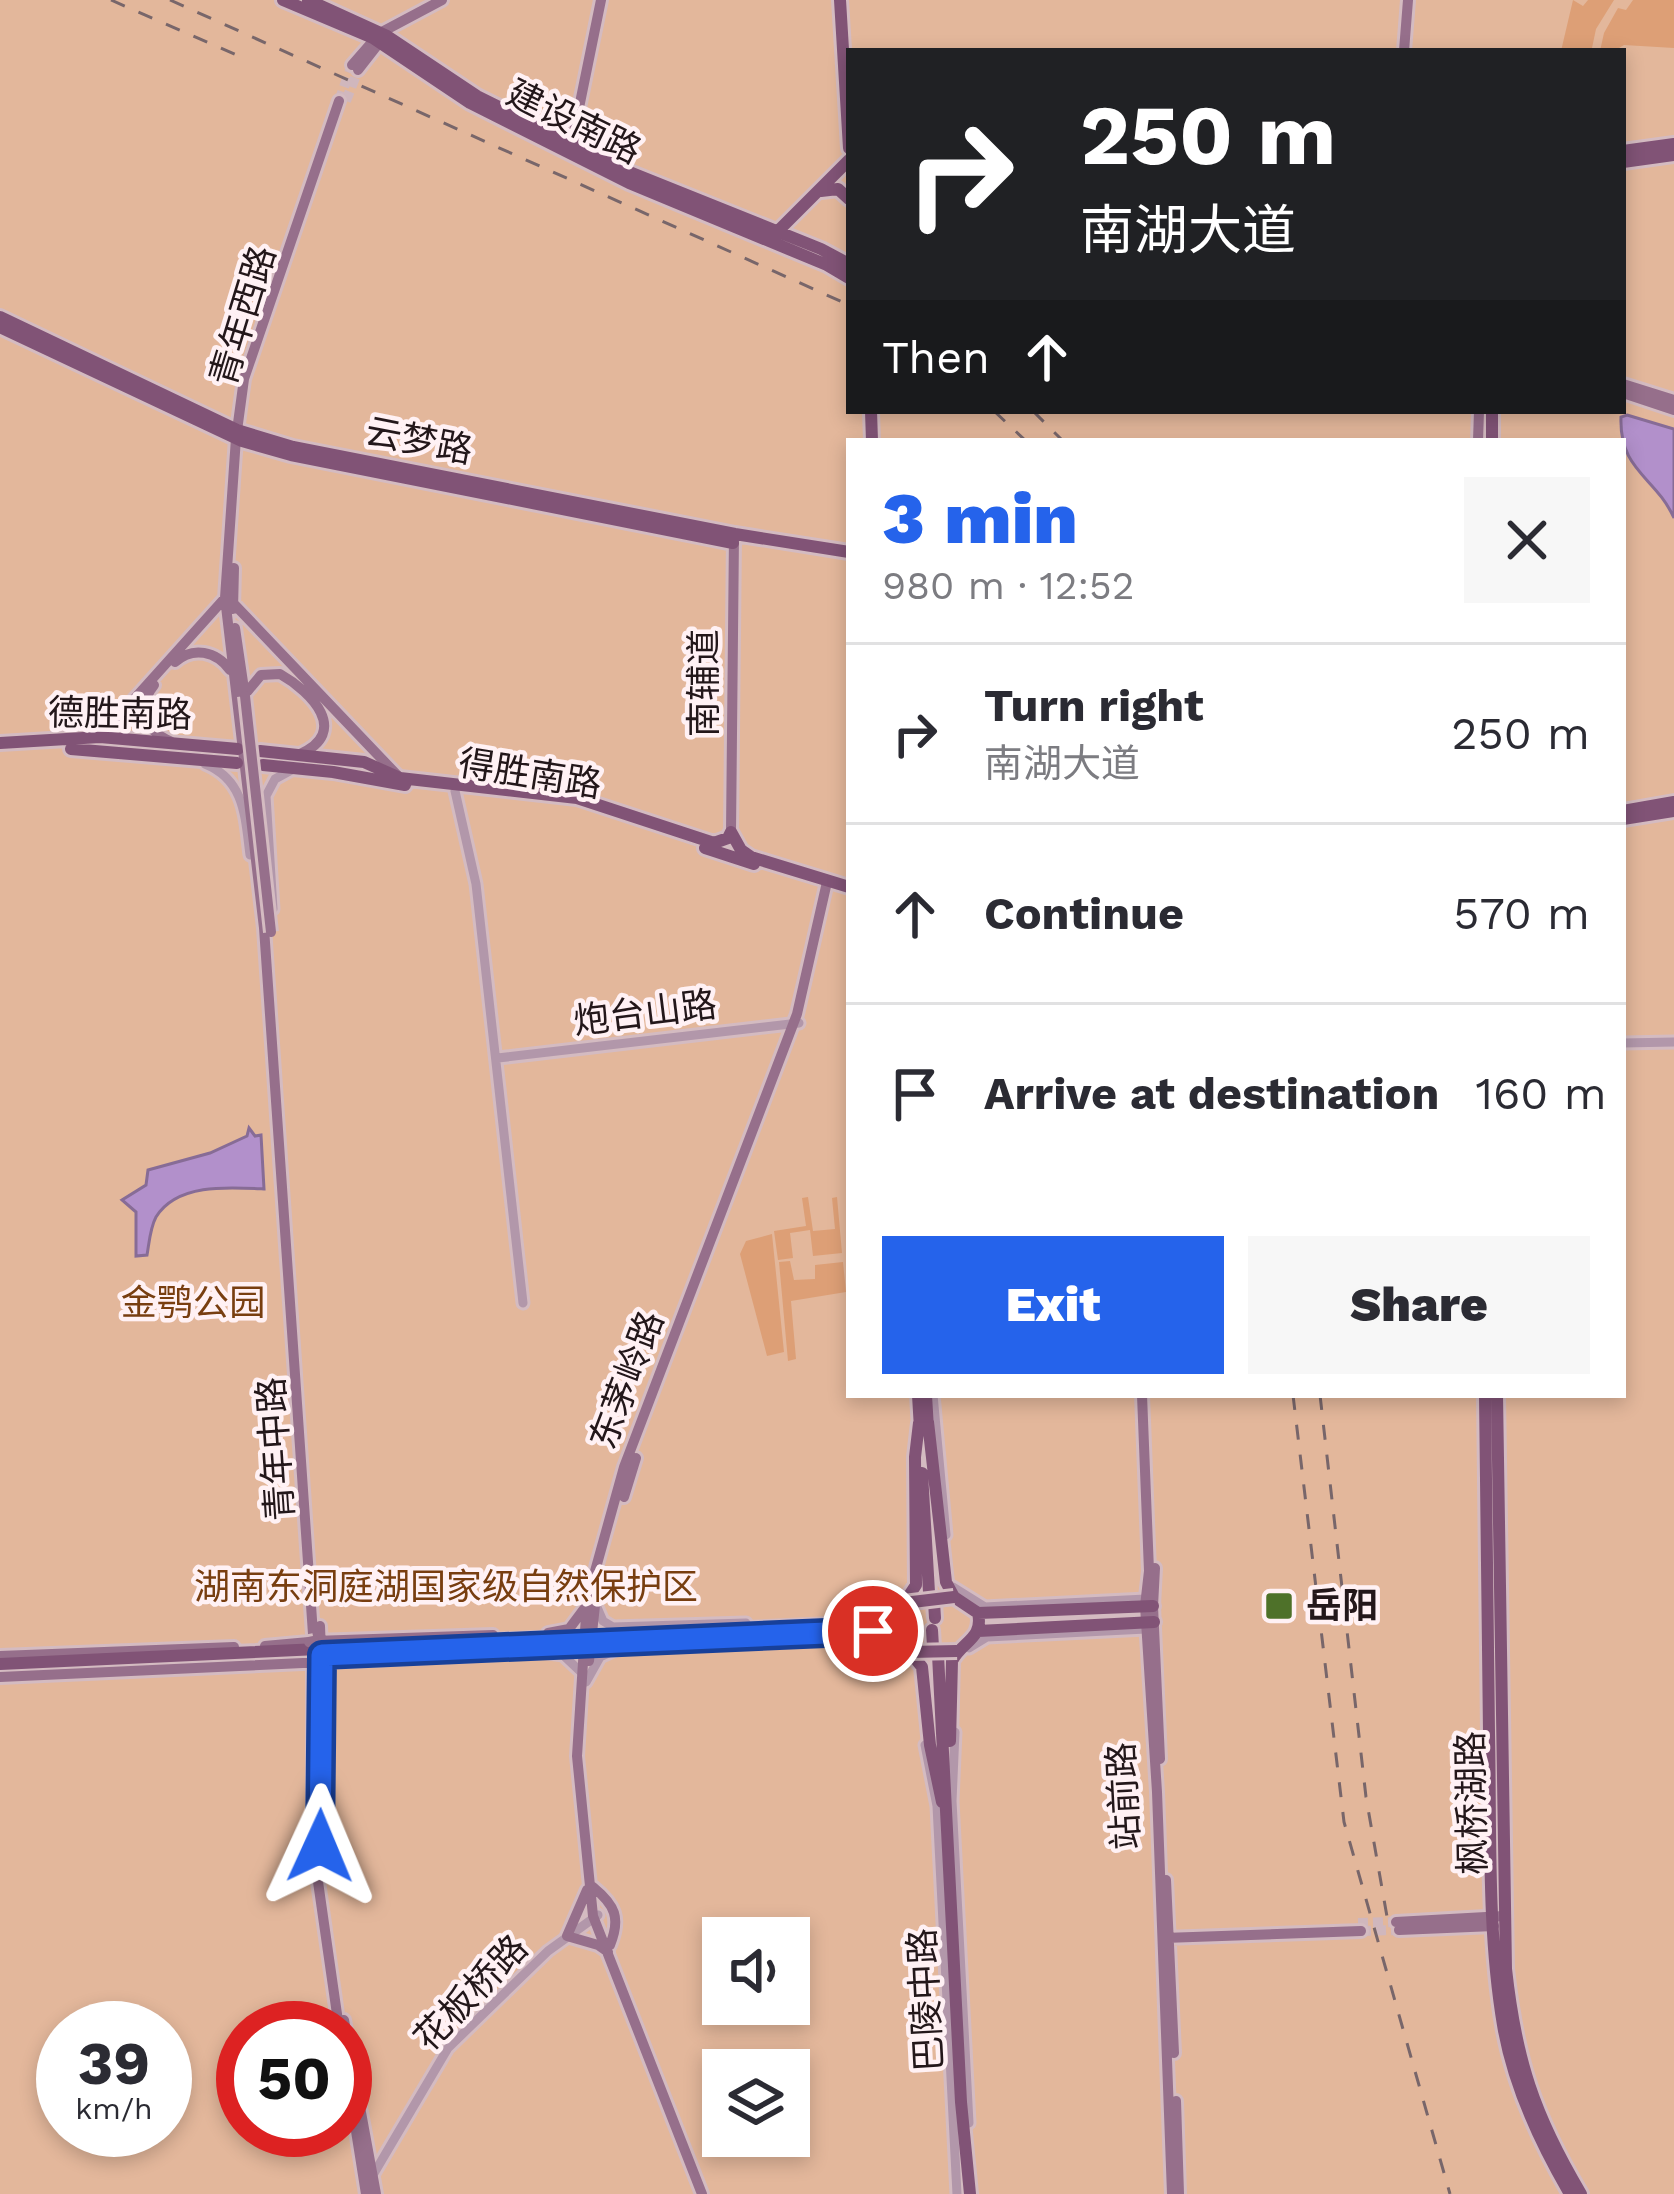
<!DOCTYPE html>
<meta charset="utf-8">
<style>
body{margin:0;font-family:"Work Sans","Noto Sans SC",sans-serif;background:#f7f7f7;color:#2b2b33;height:100vh;display:flex;flex-direction:column;font-size:45px;white-space:nowrap}
*{box-sizing:border-box;margin:0}
p{font-size:39px;color:#7c7c81}
.icon{flex:none;width:66px;height:66px;fill:none;stroke:currentColor;stroke-width:2;stroke-linecap:round;stroke-linejoin:round}
.map{position:relative;flex:1;overflow:hidden}
.side{position:absolute;left:846px;top:438px;width:780px;height:960px;display:flex;flex-direction:column;background:#fff;border-radius:0px;box-shadow:0 6px 18px #0003}
.side>*{flex:none}
.banner{position:absolute;left:846px;top:48px;width:780px;height:366px;border-radius:0px;box-shadow:0 6px 18px #0003;background:#202124;color:#fff;overflow:hidden}
.controls{position:absolute;left:702px;top:1917px;display:grid;gap:24px}
.controls a{display:grid;place-items:center;width:108px;height:108px;border-radius:0px;background:#fff;box-shadow:0 6px 18px #0003;font-size:60px}
.speed{position:absolute;left:36px;top:2001px;display:flex;gap:24px;font-size:60px;font-weight:700;text-align:center}
.speed>*{display:grid;place-content:center;width:156px;height:156px;border-radius:50%;background:#fff;box-shadow:0 6px 18px #0003;line-height:1}
.speed small{font-size:30px;font-weight:400}
.speed .limit{border:18px solid #d22;background:#fff;color:#111}
.pin{position:absolute;display:grid;place-items:center;width:102px;height:102px;color:#fff;margin:-51px;border:6px solid #fff;border-radius:50%;box-shadow:0 3px 12px #0007}
.me{position:absolute;width:132px;margin:-66px;rotate:1deg;stroke-linejoin:round;filter:drop-shadow(0 0 9px #0008)}
.turn{display:flex;align-items:center;gap:42px;height:252px;padding:0 36px;font-size:54px}
.turn .icon{width:156px;height:156px;stroke-width:2.5}
.turn b{display:block;font-size:84px;line-height:102px}
.then{display:flex;align-items:center;height:114px;padding:0 36px;background:#0003;gap:24px;font-size:45px}
.round{display:grid;place-items:center;flex:none;width:126px;height:126px;border-radius:0px;background:#f7f7f7}
.headline{display:flex;align-items:center;justify-content:space-between;height:204px;padding:0 36px}
h1{font-size:72px;font-weight:800;line-height:90px;color:#2563eb}
.cta{display:flex;gap:24px;margin-top:auto;padding:24px 36px}
.cta a{flex:1;height:138px;border-radius:0px;background:#2563eb;color:#fff;font-size:48px;font-weight:800;line-height:138px;text-align:center}
.cta a+a{background:#f7f7f7;color:#2b2b33}
ul{padding:0;list-style:none}
li{display:flex;align-items:center;gap:36px;height:180px;padding:0 36px;border-top:3px solid #e1e1e2}
li div{flex:1}
li b{display:block;font-size:45px}
li em{font-style:normal}
.map>svg:first-child{display:block}
</style>
<div class="map">
<svg width="1674" height="2194" viewBox="0 0 1674 2194">
<rect width="100%" height="100%" fill="#fbdfe6"/>
<path fill="#e3b79b" fill-rule="evenodd" d="M0,0H1674V2194H0ZM849,51H1623V411H849ZM849,441H1623V1395H849ZM723,1938H789V2004H723ZM63,2028H165V2130H63ZM243,2028H345V2130H243ZM723,2070H789V2136H723Z"/>
<path fill="#dd9f76" d="M1573,0L1583,6L1588,0H1614L1596,29L1592,48L1561,51Z
M1633,0H1674V48L1624,45L1614,51H1600L1604,33L1618,8L1626,10Z
M808,1197L813,1231L835,1229L832,1198L837,1197L842,1253L813,1256L810,1230L790,1233L793,1258L778,1260L774,1231L806,1226L802,1198Z
M772,1234L784,1352L767,1356L740,1254L746,1241Z
M790,1261L794,1280L815,1279V1265L843,1262L846,1292L791,1301L796,1359L788,1361L779,1262Z"/>
<path fill="#b290cb" stroke="#876c96" stroke-width="3" d="M1627,415L1674,429V518C1655,476 1619,471 1621,417Z
M249,1128L255,1136L261,1135L264,1189C229,1187 177,1183 156,1217C150,1228 149,1244 147,1255L136,1256V1212L122,1200L146,1185L148,1170L210,1153L247,1136Z"/>
<g fill="none" stroke-linecap="round" stroke-linejoin="round">
<path stroke="#d0b7bd" stroke-width="10" stroke-dasharray="10 5" stroke-linecap="butt" d="M339,101L352,65
M346,101L358,70
M1358,1923L1396,1922
M1361,1931L1399,1930"/>
<g stroke="#d4bbc1" stroke-width="15">
<path id="tertiary" d="M205,764C245,780 245,817 250,855
M455,791L476,884L523,1303
M273,909L266,796L275,779L295,768
M1623,1043L1674,1042
M498,1058L799,1023
M933,1395L946,1535
M953,1587L985,1607L1146,1599
M596,1605L603,1621L613,1627L746,1623
M969,1648L987,1637L1146,1629
M543,1652L563,1655L581,1672
M586,1682L600,1657L622,1647L874,1637
M955,1732L952,1801L969,2123
M925,1745L937,1806L957,2194
M373,2175L448,2048L548,1951L598,1915"/>
</g>
<g stroke="#d4bbc1" stroke-width="16">
<path id="secondary" d="M1404,51L1408,0
M352,65L380,33L442,0
M358,70L383,38
M339,101L244,379L236,438L225,598L264,928L313,1634V1847L339,2028
M572,142L601,0
M1623,384L1674,400
M1623,393L1674,410
M1478,441L1479,411
M233,603L398,776
M233,609L234,568
M235,628L245,696
M175,662C193,646 216,651 230,670
M154,685C136,707 144,730 170,741
M246,693L261,675L280,674C312,692 350,732 300,754
M100,737L225,598
M731,832L734,535
M1142,1395L1149,1571L1145,1606L1157,1792L1172,2194
M624,1497L636,1458
M1155,1568L1153,1606L1160,1759
M320,1626L322,1679
M548,1633L569,1629L584,1609
M314,1641L493,1635
M265,1646L309,1642
M0,1656L234,1647
M589,1661L596,1596
M0,1677L543,1652
M1166,1880L1174,2053
M593,1887C615,1905 621,1918 610,1945
M587,1890L567,1936L598,1945L608,1952
M1396,1922L1504,1916
M1399,1930L1494,1926
M1164,1938L1361,1931
M344,2020L376,2194
M346,2068L366,2194
M1176,2101L1179,2194
M702,2194L593,1916L577,1756L587,1600L624,1467L797,1014L827,882"/>
</g>
<g stroke="#d4bbc1" stroke-width="18">
<path id="primary" d="M283,0L373,38L470,103L629,183L827,265L849,278
M308,0L387,36L477,96L632,173L821,249L849,264
M840,0L849,148
M1623,151L1674,144
M1623,162L1674,155
M821,191L838,189L849,199
M774,235L849,160
M0,317L237,430L293,447L735,534L849,552
M0,327L242,441L291,455L733,543
M871,411L872,441
M1492,441V411
M0,743L100,737L238,749
M71,749L237,763
M260,751L364,762L400,778L577,798L714,843L728,838L731,832L741,850L751,857L849,887
M263,765L333,772L405,785
M1623,811L1674,802
M1623,819L1674,811
M705,848L754,864
M918,1395L920,1429
M926,1395L928,1429
M1485,1395C1486,1508 1488,1620 1489,1733C1491,1829 1487,1930 1503,2025C1513,2085 1539,2141 1570,2194
M1497,1395L1506,1969C1516,2060 1534,2115 1581,2194
M928,1422L946,1582L954,1597L978,1613C984,1639 961,1642 952,1661L950,1741
M922,1473L929,1592
M934,1602L935,1618
M978,1613L1153,1606
M932,1630L933,1647
M863,1631L884,1635L910,1652L922,1667L930,1745L942,1802
M978,1631L1154,1622
M938,1655L961,2102L970,2194
M0,1664L874,1623L904,1603L916,1585L915,1457L919,1423"/>
</g>
<use href="#tertiary" stroke="#b297aa" stroke-width="9"/>
<use href="#secondary" stroke="#966f8b" stroke-width="10"/>
<use href="#primary" stroke="#815376" stroke-width="12"/>
<path stroke="#78666a" stroke-width="3" stroke-dasharray="15 15" stroke-linecap="butt" d="M111,0L248,60
M170,0L849,305
M994,411L1026,441
M1033,411L1063,441
M1293,1395L1344,1822L1450,2194
M1320,1395L1366,1797L1389,1928"/>
<g stroke="#d4bbc1" stroke-width="16" stroke-linecap="butt">
<path id="secondary-bridge" d="M245,696L271,932
M309,1642L314,1641"/>
</g>
<g stroke="#d4bbc1" stroke-width="18" stroke-linecap="butt">
<path id="primary-bridge" d="M904,1603L954,1597
M910,1652L957,1651"/>
</g>
<use href="#secondary-bridge" stroke="#966f8b" stroke-width="10"/>
<use href="#primary-bridge" stroke="#815376" stroke-width="12"/>
</g>
<g fill="none" stroke-linecap="round" stroke-linejoin="round">
<g stroke="#184099" stroke-width="30">
<path id="route" d="M320,1846L322,1655L873,1631"/>
</g>
<use href="#route" stroke="#2563eb" stroke-width="21"/>
</g>
<rect fill="#4e7129" stroke="#fff1f4" stroke-width="4.5" x="1264" y="1591" width="30" height="30" rx="6"/>
<g text-anchor="middle" dominant-baseline="central" stroke-width="9" stroke-linejoin="round" paint-order="stroke">
<g font-size="36" fill="#23171a" stroke="#fff1f4">
<text transform="translate(574 122) rotate(26)">建设南路</text>
<text transform="translate(243 316) rotate(-73)">青年西路</text>
<text transform="translate(419 441) rotate(11)">云梦路</text>
<text transform="translate(704 683) rotate(-90)">南辅道</text>
<text transform="translate(120 714) rotate(1)">德胜南路</text>
<text transform="translate(530 774) rotate(9)">得胜南路</text>
<text transform="translate(645 1013) rotate(-7)">炮台山路</text>
<text transform="translate(627 1380) rotate(-69)">东茅岭路</text>
<text transform="translate(276 1449) rotate(-94)">青年中路</text>
<text transform="translate(1124 1796) rotate(-93)">站前路</text>
<text transform="translate(1472 1803) rotate(-91)">枫桥湖路</text>
<text transform="translate(471 1993) rotate(-46)">花板桥路</text>
<text transform="translate(926 2000) rotate(-93)">巴陵中路</text>
</g>
<g font-size="36" fill="#783e10" stroke="#fff1f4">
<text x="193" y="1303">金鹗公园</text>
<text x="446" y="1587">湖南东洞庭湖国家级自然保护区</text>
</g>
<g font-size="36" font-weight="bold" fill="#23171a" stroke="#fff1f4" text-anchor="start">
<text x="1306" y="1606">岳阳</text>
</g>
</g>
</svg>
<div class="controls">
<a><svg class="icon" aria-label="sound" viewBox="0 0 24 24"><path d="M4 9h4l5-4v14l-5-4H4zM17 9q2 3 0 6"/></svg></a>
<a><svg class="icon" aria-label="layers" viewBox="0 0 24 24"><path d="M12 4l9 5-9 5-9-5zM3 14l9 5 9-5"/></svg></a>
</div>
<div class="speed"><div>39<small>km/h</small></div><div class="limit">50</div></div>
<div class="pin" style="left:873px;top:1631px;background:#d93025"><svg class="icon" aria-label="arrive" viewBox="0 0 24 24"><path d="M6 21V4h12l-3 4 3 4H6"/></svg></div>
<svg class="me" style="left:320px;top:1846px" viewBox="-20 -20 40 40"><path d="M0-17L14 15 0 8-14 15z" fill="#2563eb" stroke="#fff" stroke-width="4"/></svg>
<div class="banner">
<div class="turn"><svg class="icon" aria-label="right" viewBox="0 0 24 24"><path d="M7 20v-9h11M14 6l5 5-5 5"/></svg><div><b>250 m</b>南湖大道</div></div>
<div class="then">Then<svg class="icon" aria-label="ahead" viewBox="0 0 24 24"><path d="M12 20V5M6 11l6-6 6 6"/></svg></div>
</div>
<section class="side">
<div class="headline"><div><h1>3 min</h1><p>980 m · 12:52</p></div><a class="round"><svg class="icon" aria-label="close" viewBox="0 0 24 24"><path d="M6 6l12 12M18 6L6 18"/></svg></a></div>
<ul>
<li><svg class="icon" aria-label="right" viewBox="0 0 24 24"><path d="M7 20v-9h11M14 6l5 5-5 5"/></svg><div><b>Turn right</b><p>南湖大道</p></div><em>250 m</em></li>
<li><svg class="icon" aria-label="ahead" viewBox="0 0 24 24"><path d="M12 20V5M6 11l6-6 6 6"/></svg><div><b>Continue</b></div><em>570 m</em></li>
<li><svg class="icon" aria-label="arrive" viewBox="0 0 24 24"><path d="M6 21V4h12l-3 4 3 4H6"/></svg><div><b>Arrive at destination</b></div><em>160 m</em></li>
</ul>
<div class="cta"><a>Exit</a><a>Share</a></div>
</section>
</div>
